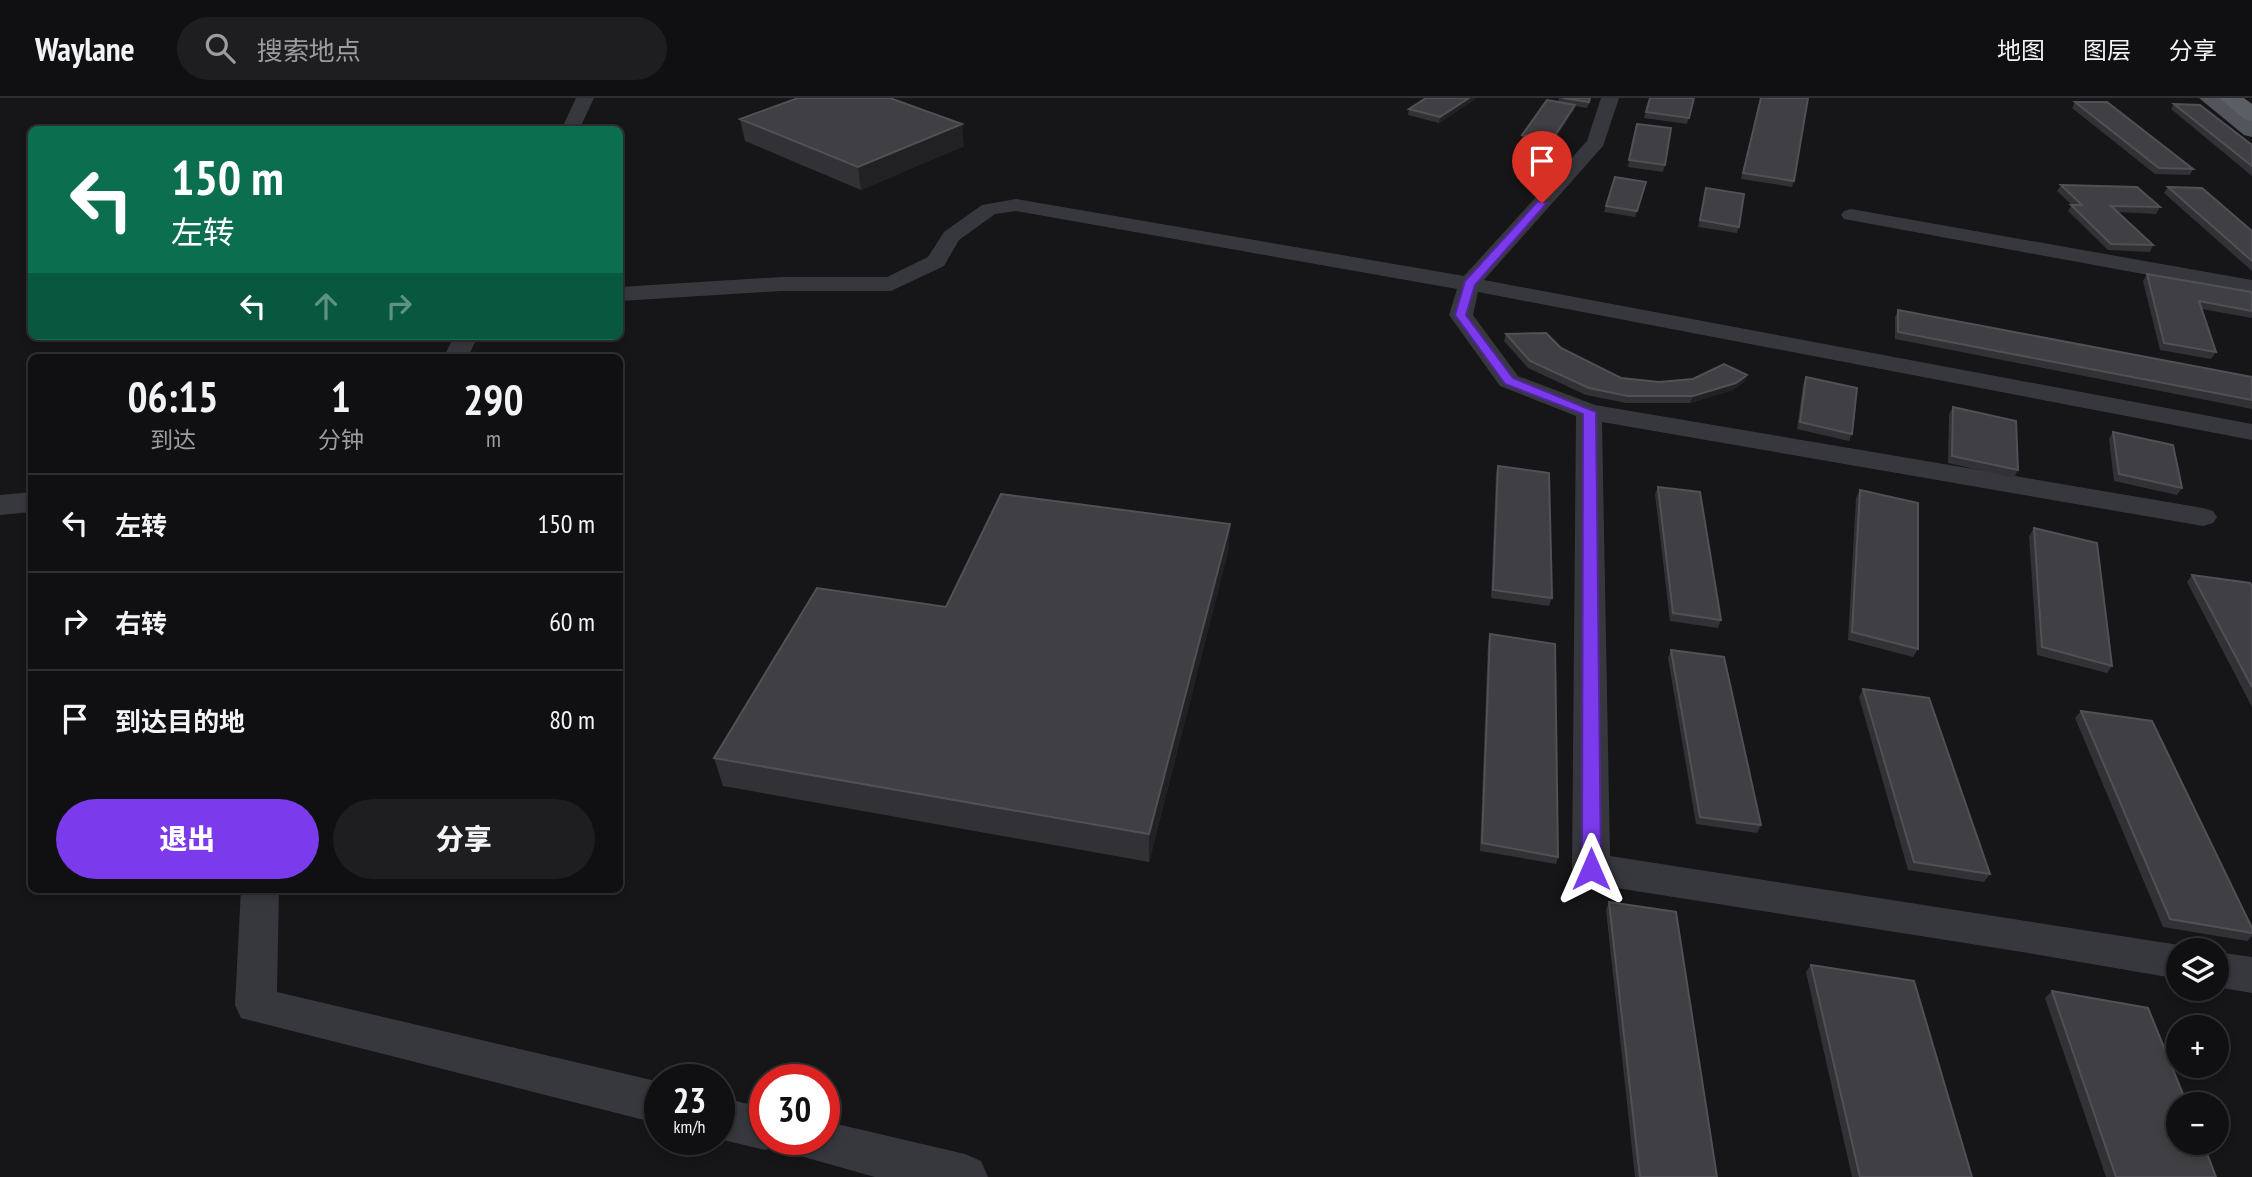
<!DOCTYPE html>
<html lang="zh">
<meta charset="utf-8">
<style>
body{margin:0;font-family:"PT Sans Narrow","Noto Sans SC",sans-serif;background:#1e1e20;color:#f1f3f6;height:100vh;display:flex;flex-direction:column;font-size:26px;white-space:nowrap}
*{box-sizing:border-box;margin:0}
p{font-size:23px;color:#9c9d9f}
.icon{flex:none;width:38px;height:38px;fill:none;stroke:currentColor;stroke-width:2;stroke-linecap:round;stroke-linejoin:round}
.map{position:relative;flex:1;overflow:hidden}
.side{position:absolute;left:28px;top:256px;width:595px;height:539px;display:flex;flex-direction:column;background:#101012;border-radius:10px;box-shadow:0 4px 10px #0003,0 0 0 2px #303032}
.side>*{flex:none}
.banner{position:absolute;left:28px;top:28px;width:595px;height:214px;border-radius:10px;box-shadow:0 4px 10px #0003,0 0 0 2px #303032;background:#0b6e4f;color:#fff;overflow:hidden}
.buttons{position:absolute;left:2166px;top:840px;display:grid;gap:14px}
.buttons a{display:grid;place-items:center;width:63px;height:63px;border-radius:50%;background:#101012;box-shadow:0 4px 10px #0003,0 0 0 2px #303032;font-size:35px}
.speed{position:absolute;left:644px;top:966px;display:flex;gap:14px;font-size:35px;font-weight:700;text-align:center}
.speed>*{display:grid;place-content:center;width:91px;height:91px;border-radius:50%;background:#101012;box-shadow:0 4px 10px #0003,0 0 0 2px #303032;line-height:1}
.speed small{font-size:18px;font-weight:400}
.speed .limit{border:10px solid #d22;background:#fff;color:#111}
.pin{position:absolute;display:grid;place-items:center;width:60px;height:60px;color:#fff;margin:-72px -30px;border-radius:50% 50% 50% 0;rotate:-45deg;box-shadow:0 0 7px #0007}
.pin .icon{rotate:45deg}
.me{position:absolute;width:77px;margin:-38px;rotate:0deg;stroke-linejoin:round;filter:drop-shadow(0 0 5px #0008)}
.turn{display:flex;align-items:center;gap:24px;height:147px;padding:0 28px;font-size:32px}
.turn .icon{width:91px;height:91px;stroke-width:2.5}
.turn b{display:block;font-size:49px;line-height:60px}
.lanes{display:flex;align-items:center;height:66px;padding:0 28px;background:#0003;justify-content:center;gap:35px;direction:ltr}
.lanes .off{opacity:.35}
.eta{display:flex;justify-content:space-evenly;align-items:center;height:119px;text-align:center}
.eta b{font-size:42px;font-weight:800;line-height:49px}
.button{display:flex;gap:14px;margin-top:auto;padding:14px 28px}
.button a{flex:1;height:80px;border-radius:42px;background:#7c3aed;color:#fff;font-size:28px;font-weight:800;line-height:80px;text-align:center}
.button a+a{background:#1e1e20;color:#f1f3f6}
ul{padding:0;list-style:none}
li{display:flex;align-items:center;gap:21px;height:98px;padding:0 28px;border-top:2px solid #303032}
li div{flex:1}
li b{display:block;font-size:26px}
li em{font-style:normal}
header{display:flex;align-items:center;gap:42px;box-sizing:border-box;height:98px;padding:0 35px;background:#101012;border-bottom:2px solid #303032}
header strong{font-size:33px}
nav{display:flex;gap:38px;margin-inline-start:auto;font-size:24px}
.search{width:490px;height:63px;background:#1e1e20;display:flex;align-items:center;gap:18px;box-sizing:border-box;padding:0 24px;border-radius:38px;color:#9c9d9f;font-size:26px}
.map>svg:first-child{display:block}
</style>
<header>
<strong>Waylane</strong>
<div class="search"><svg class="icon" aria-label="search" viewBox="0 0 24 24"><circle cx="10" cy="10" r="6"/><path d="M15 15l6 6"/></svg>搜索地点</div>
<nav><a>地图</a><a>图层</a><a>分享</a></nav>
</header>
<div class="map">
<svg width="2252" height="1079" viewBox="0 0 2252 1079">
<rect width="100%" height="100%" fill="#161618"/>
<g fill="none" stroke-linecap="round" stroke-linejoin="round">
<path fill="#37383d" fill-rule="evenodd" d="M576,0H594L579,32H561Z
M1601,0H1619L1603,48L1484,182L2252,326V342L1478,194L1473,217L1518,278L1595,307L2203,410L2213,413L2217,419L2213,425L2203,428L1602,324L1610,758L2179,847L2193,852H2179V881L2022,854L1591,786L1578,782L1572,771L1576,318L1500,288L1449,217L1457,191L1016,113L995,116L959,142L944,168L891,193H782L620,203V189L782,179H887L928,159L944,134L982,107L1016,101L1464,178L1587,43Z
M1851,111L2252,182V196L1844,121L1841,117L1844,113Z
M454,238H478L468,259H444Z
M241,791H279L277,894L660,984V1026L241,920L235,907Z
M2217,854L2252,859V895L2217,889Z
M719,999L765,1010V1041H783L781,1046L765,1052L719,1041Z
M824,1023L965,1056L981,1063L988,1079H875L793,1056L787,1041H824Z"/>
<path fill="#37383d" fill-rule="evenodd" d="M32,394V414L0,417V397Z"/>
<path fill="#53555c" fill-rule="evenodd" d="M2199,0H2223L2252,21V39L2244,37Z"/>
<path fill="#5b5e65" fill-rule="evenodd" d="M2219,0H2244L2252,6V23L2244,21Z"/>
</g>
<path fill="#323236" d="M1477,0L1439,25L1408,17L1409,11Z
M1559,0H1591L1587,10L1575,8L1574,12L1550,48L1521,43L1522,37L1558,4Z
M1650,0H1694L1687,26L1644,20Z
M1760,0L1794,83L1792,89L1741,81Z
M2075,4L2193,71L2190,77L2155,76L2072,10Z
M2174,6L2252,47V78L2171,11Z
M740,21L964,48L861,92L745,43Z
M1635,32L1665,67L1663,74L1628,69Z
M1615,79L1646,84L1635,119L1604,114Z
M2061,87L2160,109L2156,116L2118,114L2153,147L2150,154L2108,152L2068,113L2072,107L2057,93Z
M2168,89L2252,133V173L2164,95Z
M1706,90L1739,129L1737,135L1698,129Z
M2147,176L2252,197V220L2202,211L2216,254L2211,261L2160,252L2143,183Z
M1898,212L2252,279V311L1895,241V219Z
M1506,236L1561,250L1621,280L1659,284L1747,277L1744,284L1733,292L1690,305H1626L1586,297L1528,270L1504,243Z
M1806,279L1852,336L1849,343L1797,331L1803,287Z
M1953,309L2018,372L2014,380L1948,365L1949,316Z
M2113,334L2182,390L2177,397L2114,383L2109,341Z
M1498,368L1552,500L1549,508L1491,500L1496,375Z
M1658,389L1721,522L1718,530L1670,523L1655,396Z
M1860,392L1918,551L1913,559L1848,542L1856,400Z
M1230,426L1228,454L1149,764L723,688L714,660L946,509Z
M2034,430L2112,568L2107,575L2037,557L2029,438Z
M2192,477L2252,488V609L2187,484Z
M1490,536L1558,759L1556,766L1480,753L1488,544Z
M1671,552L1761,727L1757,735L1696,726L1668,560Z
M1863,591L1990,776L1984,784L1908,772L1859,599Z
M2081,613L2252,830V838L2247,843L2163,829L2075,620Z
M1609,804L1717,1079H1635L1606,812Z
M1811,867L1972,1079H1852L1806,874Z
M2052,893L2216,1079H2106L2045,900Z"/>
<path fill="#212124" d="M1469,0H1477L1439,25L1440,19Z
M1575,7L1574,12L1550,48L1552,42Z
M962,26L964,48L861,92L858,69Z
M1747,277L1744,284L1733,292L1690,305L1693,298Z
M1230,426L1228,454L1149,764V736Z"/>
<path fill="#3f3f44" stroke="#4f5156" stroke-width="2" d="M798,0H890L962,26L858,69L740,21Z
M1426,0H1469L1440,19L1409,11Z
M1563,0H1590L1589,4Z
M1650,0H1694L1689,20L1646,14Z
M1761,0H1808L1794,83L1743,75Z
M1547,2L1575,7L1552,42L1522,37Z
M2075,4H2107L2193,71L2159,70Z
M2174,6L2200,7L2252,47V68Z
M1637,26L1671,30L1665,67L1629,62Z
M1615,79L1646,84L1637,113L1606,108Z
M2061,87L2137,89L2160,109L2111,108L2153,147L2111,146L2071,107H2082Z
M2168,89L2202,90L2252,133V163Z
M1706,90L1744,96L1739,129L1700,122Z
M2147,176L2251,194L2252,197V213L2199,203L2216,254L2164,245Z
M1898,212L2252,279V302L1898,234Z
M1546,235L1561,250L1621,280L1659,284L1693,281L1724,266L1747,277L1736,285L1693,298H1628L1589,290L1530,263L1506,236Z
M1806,279L1857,290L1852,336L1800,324Z
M1953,309L2016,323L2018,372L1952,358Z
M2113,334L2173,347L2182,390L2119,376Z
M1498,368L1549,375L1552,500L1493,492Z
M1658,389L1700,394L1721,522L1673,515Z
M1860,392L1918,405V551L1852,534Z
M1001,396L1230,426L1149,736L714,660L817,490L946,509Z
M2034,430L2097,445L2112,568L2042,549Z
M2192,477L2250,485L2252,488V589Z
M1490,536L1555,546L1558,759L1482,745Z
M1671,552L1724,559L1761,727L1700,719Z
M1863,591L1929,600L1990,776L1914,764Z
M2081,613L2152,623L2252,830V835L2170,821Z
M1609,804L1676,814L1717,1079H1640Z
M1811,867L1914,883L1972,1079H1860Z
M2052,893L2148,910L2187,1006H2179V1045H2203L2216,1079H2116Z"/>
<path fill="#7c3aed" stroke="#51269a" stroke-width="2" d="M1538,103L1547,105L1475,187L1466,217L1513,280L1596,314L1601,771L1598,776L1591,778L1585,776L1582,771L1583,316L1505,286L1455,217L1465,183Z"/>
</svg>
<div class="buttons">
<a><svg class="icon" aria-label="layers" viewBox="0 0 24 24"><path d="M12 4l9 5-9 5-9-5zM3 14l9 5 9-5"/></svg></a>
<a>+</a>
<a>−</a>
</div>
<div class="speed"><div>23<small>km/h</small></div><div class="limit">30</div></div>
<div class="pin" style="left:1542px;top:105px;background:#d93025"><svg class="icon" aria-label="arrive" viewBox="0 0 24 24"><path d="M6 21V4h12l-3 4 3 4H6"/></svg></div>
<svg class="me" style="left:1591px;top:771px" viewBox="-20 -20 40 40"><path d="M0-17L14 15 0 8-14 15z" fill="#7c3aed" stroke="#fff" stroke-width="4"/></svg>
<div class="banner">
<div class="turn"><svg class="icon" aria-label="left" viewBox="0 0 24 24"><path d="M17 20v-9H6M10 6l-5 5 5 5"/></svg><div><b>150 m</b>左转</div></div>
<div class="lanes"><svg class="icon" aria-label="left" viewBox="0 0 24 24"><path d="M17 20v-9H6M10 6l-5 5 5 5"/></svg><svg class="icon off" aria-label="ahead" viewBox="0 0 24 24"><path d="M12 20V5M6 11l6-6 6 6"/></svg><svg class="icon off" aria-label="right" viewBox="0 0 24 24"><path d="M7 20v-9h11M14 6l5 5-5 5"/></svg></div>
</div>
<section class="side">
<div class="eta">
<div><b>06:15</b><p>到达</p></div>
<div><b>1</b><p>分钟</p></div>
<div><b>290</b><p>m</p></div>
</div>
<ul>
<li><svg class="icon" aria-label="left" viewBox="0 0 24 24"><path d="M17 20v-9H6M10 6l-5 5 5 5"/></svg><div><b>左转</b></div><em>150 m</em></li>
<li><svg class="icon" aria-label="right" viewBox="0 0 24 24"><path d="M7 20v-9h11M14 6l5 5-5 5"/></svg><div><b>右转</b></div><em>60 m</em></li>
<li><svg class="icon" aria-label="arrive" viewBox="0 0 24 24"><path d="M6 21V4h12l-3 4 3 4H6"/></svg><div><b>到达目的地</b></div><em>80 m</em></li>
</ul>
<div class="button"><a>退出</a><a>分享</a></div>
</section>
</div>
